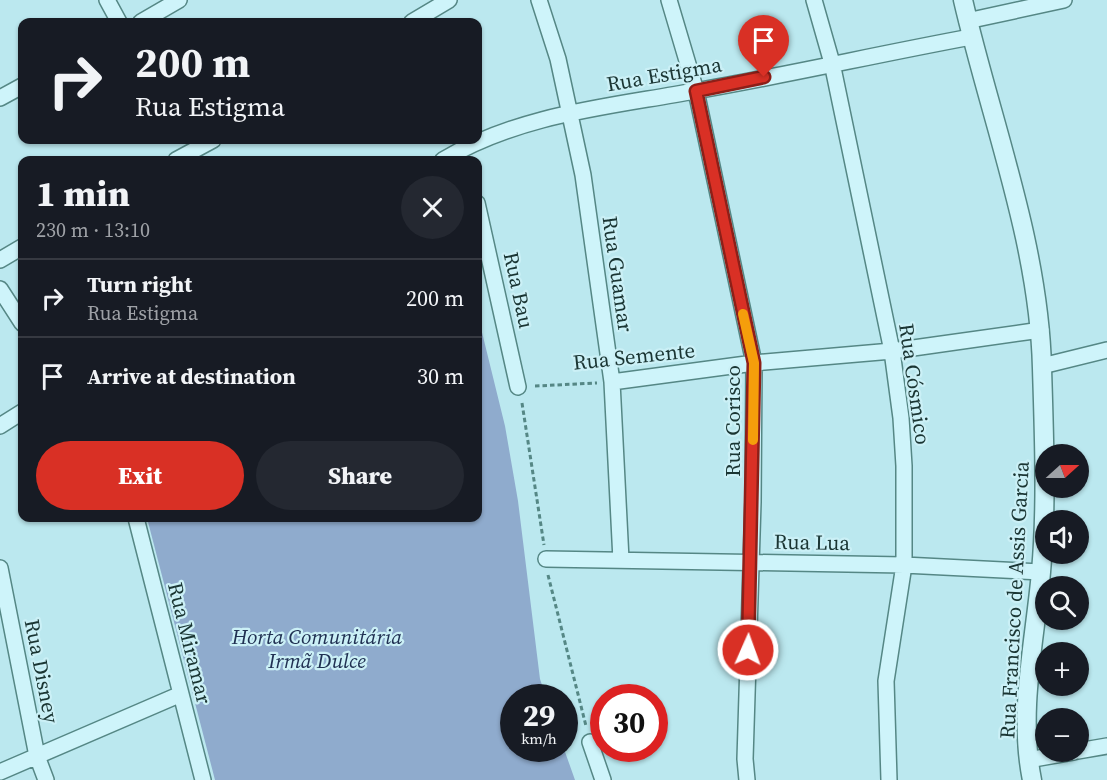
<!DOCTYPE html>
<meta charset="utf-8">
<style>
body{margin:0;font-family:"Source Serif 4",serif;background:#242831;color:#f1f3f6;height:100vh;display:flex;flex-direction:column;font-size:22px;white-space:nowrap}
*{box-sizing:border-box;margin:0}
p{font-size:20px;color:#9ea1a6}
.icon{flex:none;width:33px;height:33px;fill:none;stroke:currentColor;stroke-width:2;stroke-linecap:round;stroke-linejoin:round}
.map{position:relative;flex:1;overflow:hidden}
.side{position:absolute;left:18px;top:156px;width:464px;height:366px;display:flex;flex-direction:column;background:#171b24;border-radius:12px;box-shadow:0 2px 4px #0004}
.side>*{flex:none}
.hud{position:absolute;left:18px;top:18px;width:464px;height:126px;border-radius:12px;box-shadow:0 2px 4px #0004;background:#171b24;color:#f1f3f6;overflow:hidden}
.needle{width:39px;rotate:69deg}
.fabs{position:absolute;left:1035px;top:444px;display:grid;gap:12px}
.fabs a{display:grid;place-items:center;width:54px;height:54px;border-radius:50%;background:#171b24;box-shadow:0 2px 4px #0004;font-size:30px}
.speed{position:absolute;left:500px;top:684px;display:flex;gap:12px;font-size:30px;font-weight:700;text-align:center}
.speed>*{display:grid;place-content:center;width:78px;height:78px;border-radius:50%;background:#171b24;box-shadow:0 2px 4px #0004;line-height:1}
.speed small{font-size:15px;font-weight:400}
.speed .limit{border:9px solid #d22;background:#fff;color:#111}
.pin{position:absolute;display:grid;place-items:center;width:51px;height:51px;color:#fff;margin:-62px -26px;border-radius:50% 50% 50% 0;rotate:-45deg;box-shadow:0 0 6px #0007}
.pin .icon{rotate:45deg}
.me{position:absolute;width:66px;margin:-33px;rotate:2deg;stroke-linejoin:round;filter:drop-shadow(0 0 4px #0008)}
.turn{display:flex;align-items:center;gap:21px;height:126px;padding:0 18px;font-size:27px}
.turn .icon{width:78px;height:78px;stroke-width:2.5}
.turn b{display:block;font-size:42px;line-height:51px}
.round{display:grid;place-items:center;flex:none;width:63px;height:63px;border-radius:32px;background:#242831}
.head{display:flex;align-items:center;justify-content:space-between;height:102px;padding:0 18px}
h1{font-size:36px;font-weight:800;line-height:45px}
.primary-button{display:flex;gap:12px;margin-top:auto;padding:12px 18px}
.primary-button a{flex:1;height:69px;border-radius:36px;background:#d93025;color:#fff;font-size:24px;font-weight:800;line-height:69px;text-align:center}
.primary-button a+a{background:#242831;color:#f1f3f6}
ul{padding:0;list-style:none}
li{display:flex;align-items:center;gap:18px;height:78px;padding:0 18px;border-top:2px solid #363941}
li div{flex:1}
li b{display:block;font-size:22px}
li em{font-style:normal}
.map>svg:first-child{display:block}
</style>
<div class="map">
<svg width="1107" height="780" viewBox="0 0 1107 780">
<rect width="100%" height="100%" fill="#bbe8ef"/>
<path fill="#8fabcd" d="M477,312L505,426L518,501L540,679L546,697L513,698V748L564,749L575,780H215L147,518H477Z"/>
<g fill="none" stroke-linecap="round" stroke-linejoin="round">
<g stroke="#558785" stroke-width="18">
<path id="minor" d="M107,0L119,22
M539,0L558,59L583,175L612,382L621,560
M669,0L696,91L754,363L753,502L745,759L747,780
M814,0L832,63L892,351L901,418L904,466V565L886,681L889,780
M967,21L1064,0
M141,22L179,0
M412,22L449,0
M0,98L22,86
M176,160L213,140
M443,160C520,114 608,107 695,91C787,75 879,54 971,37
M477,203L518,387
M0,260L22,247
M0,289L22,323
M1042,366L1107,350
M612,382L754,363L892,351L1041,330
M0,426L22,412
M136,518L203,780
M546,559L904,565L1041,572
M0,568L37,756L46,780
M590,742L603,780
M1078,751L1107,746
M1028,760L1074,752
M0,772L181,694"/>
</g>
<g stroke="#558785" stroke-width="21">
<path id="tertiary" d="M963,0C991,121 1039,243 1042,368C1044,436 1047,504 1041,572C1035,641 1018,711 1032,780"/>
</g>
<path stroke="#558785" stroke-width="3" stroke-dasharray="4.5 3" stroke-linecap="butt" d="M535,386L597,383
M522,403L544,545
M548,575L586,726"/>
<use href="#minor" stroke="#cef4fa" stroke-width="15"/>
<use href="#tertiary" stroke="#cef4fa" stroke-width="18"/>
</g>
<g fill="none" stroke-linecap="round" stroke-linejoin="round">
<g stroke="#8d1f18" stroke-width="15">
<path id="route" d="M748,650L754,363L696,91L764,77"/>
</g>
<use href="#route" stroke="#d93025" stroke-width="10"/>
<path stroke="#f59e0b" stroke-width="10" d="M743,314L754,363L753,440"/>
</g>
<g text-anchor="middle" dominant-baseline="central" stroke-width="4.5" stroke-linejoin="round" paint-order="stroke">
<g font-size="21" fill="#1a3533" stroke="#cbf0f6">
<text transform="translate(664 74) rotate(-10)">Rua Estigma</text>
<text transform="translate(618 274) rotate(82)">Rua Guamar</text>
<text transform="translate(519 290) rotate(78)">Rua Bau</text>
<text transform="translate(634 356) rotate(-6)">Rua Semente</text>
<text transform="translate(915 384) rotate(82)">Rua Cósmico</text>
<text transform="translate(732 421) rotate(-90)">Rua Corisco</text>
<text transform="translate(812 542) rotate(1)">Rua Lua</text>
<text transform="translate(1014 600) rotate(-87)">Rua Francisco de Assis Garcia</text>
<text transform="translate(190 643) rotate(76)">Rua Miramar</text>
<text transform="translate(42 671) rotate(79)">Rua Disney</text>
</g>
<g font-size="21" font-style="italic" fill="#203052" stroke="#cbf0f6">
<text x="317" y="636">Horta Comunitária<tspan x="317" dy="24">Irmã Dulce</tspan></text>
</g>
</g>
</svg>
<div class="fabs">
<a><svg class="needle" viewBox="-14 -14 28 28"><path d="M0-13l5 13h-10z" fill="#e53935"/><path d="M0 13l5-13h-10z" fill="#9ea1a6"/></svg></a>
<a><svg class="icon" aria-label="sound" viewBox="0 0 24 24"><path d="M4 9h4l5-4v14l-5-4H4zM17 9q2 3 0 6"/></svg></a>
<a><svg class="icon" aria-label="search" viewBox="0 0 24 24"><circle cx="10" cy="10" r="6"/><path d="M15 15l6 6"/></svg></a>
<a>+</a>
<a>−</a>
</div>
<div class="speed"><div>29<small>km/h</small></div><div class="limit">30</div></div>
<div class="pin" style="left:764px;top:77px;background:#d93025"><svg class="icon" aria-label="arrive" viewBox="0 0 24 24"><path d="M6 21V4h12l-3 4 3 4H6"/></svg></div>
<svg class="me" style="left:748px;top:650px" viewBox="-20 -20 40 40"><circle r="17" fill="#d93025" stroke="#fff" stroke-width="3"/><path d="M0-11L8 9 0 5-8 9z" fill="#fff"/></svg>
<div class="hud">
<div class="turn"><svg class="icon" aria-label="right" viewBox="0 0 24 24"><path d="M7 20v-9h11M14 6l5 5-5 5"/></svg><div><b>200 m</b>Rua Estigma</div></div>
</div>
<section class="side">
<div class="head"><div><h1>1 min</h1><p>230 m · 13:10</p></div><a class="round"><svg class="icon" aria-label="close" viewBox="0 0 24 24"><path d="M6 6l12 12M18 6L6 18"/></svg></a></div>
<ul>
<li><svg class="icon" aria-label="right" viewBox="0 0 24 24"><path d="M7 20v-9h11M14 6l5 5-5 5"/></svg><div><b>Turn right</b><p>Rua Estigma</p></div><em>200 m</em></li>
<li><svg class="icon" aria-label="arrive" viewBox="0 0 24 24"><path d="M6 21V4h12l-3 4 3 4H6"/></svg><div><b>Arrive at destination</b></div><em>30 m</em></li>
</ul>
<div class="primary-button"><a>Exit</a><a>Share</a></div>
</section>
</div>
